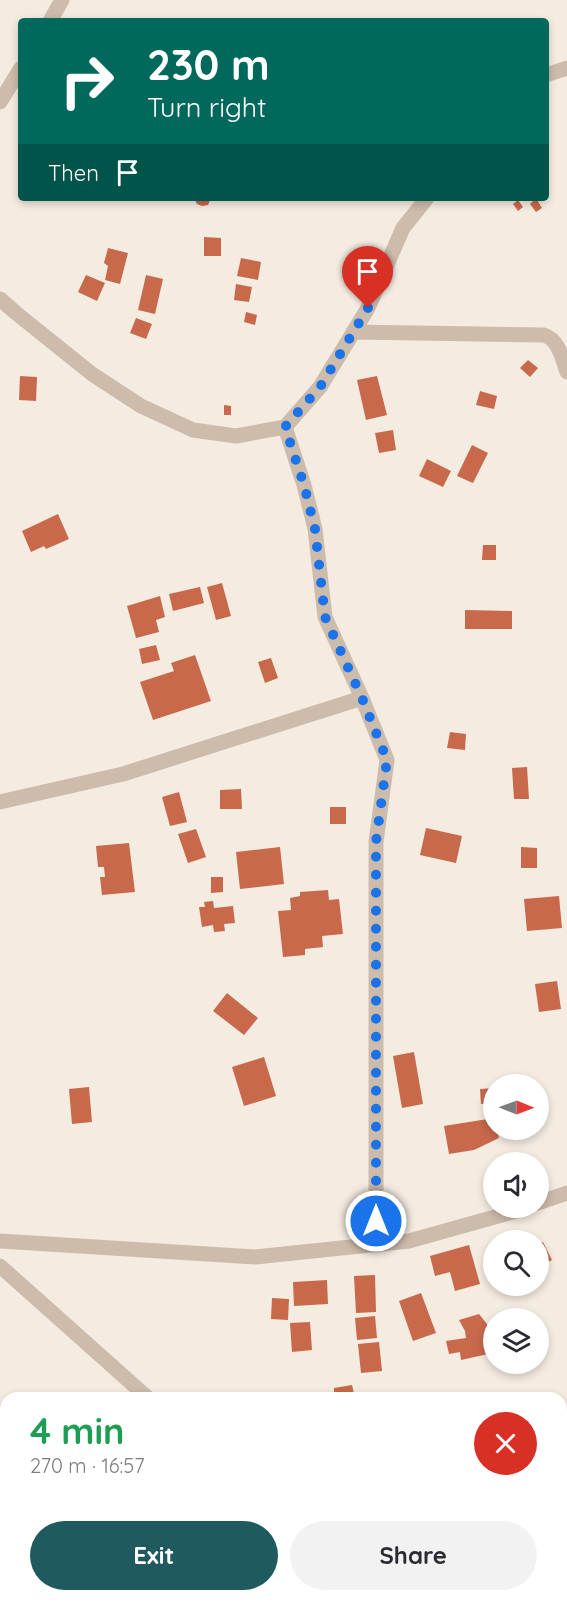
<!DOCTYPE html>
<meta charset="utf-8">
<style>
body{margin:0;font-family:Quicksand,sans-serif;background:#f2f2f3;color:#2b2b33;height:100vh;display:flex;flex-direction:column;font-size:22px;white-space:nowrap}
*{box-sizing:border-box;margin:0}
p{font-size:20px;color:#7c7c81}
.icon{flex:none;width:33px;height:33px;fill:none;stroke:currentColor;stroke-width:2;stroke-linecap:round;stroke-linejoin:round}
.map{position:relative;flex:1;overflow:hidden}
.details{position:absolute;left:0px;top:1392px;width:567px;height:210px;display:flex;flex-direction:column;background:#fff;border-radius:18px 18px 0 0;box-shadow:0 3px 9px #0003}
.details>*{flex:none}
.banner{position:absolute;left:18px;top:18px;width:531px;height:183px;border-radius:6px;box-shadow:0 3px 9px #0003;background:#00695c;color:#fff;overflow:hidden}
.needle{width:39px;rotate:91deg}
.fabs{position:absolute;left:483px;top:1074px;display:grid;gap:12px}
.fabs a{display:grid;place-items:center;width:66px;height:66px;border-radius:50%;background:#fff;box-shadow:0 3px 9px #0003;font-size:30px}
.pin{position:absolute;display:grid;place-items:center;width:51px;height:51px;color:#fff;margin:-62px -26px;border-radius:50% 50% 50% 0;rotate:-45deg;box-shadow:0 0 6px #0007}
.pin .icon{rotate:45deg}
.me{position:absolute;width:66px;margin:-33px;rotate:0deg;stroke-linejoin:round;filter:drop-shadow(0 0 4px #0008)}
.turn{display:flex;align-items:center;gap:21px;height:126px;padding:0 30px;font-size:27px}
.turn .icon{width:78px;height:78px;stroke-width:2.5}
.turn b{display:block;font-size:42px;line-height:51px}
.then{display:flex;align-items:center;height:57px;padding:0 30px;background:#0003;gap:12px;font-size:22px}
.round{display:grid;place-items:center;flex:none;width:63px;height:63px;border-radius:32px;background:#f2f2f3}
.headline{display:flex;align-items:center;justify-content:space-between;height:102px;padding:0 30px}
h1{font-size:36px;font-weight:700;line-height:45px;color:#1e9e55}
.action{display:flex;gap:12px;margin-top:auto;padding:12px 30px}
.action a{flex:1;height:69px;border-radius:36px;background:#1f5a5e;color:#fff;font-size:24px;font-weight:700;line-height:69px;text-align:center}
.action a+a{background:#f2f2f3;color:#2b2b33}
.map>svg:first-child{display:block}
</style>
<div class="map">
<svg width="567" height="1602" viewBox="0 0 567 1602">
<rect width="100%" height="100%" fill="#f4ebe1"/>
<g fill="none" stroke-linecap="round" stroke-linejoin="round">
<path stroke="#7fb0b2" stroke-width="7" d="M561,1445L567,1446
M232,1602L242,1596"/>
</g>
<path fill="#c8694b" d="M194,198H211L208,205L202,206L197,204Z
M536,198L542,208L536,212L530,204Z
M518,200L523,207L518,211L513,204Z
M204,237L221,238V256H204Z
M108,248L128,253L120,284L105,280L108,266L104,263Z
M241,258L261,262L258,280L237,276Z
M86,275L105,283L97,301L78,292Z
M146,275L163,279L155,314L138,310Z
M236,284L252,287L249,302L234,300Z
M246,312L257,315L255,325L244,322Z
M136,318L152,324L146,339L130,333Z
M528,360L538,368L530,377L520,368Z
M20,376L37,377L36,401L19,400Z
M377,376L387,415L366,420L357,380Z
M480,391L497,396L494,409L476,405Z
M224,405L231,406V415H224Z
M393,430L396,450L379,453L375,433Z
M472,445L488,453L473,483L457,476Z
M427,459L451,471L443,487L419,476Z
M58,514L69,539L46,549L44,546L31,552L22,531Z
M483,545H496V560H482Z
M222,583L231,616L216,620L207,587Z
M200,587L204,603L173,611L169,594Z
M160,596L165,617L156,620L159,632L136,638L127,606Z
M465,610L512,611V629H465Z
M156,645L160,660L142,664L139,649Z
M195,655L211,701L153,720L140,682L174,671L171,663Z
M271,658L278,678L265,683L258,662Z
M450,732L466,734L465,750L447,748Z
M527,767L529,799H514L512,768Z
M241,789L242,809H220V790Z
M179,792L187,822L170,826L162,797Z
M330,807H346V824H330Z
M426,828L462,836L456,863L420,855Z
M196,829L206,857L188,863L178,834Z
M129,843L135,892L102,895L100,877H105L104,867H98L96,846Z
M280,847L284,884L240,889L236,852Z
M521,847L537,848V868H521Z
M211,877H223V892L211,893Z
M328,890L329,900L339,899L343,934L322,936L323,947L305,949V955L283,957L278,911L291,910L290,898L300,896V892Z
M559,896L562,928L527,931L524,899Z
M213,901L214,908L233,906L235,923L224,924L225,931L214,932L213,925L202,927L199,907H205L204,902Z
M557,981L561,1009L539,1012L535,984Z
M227,993L258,1018L244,1035L213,1011Z
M414,1052L423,1104L402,1108L393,1056Z
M264,1057L276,1096L244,1106L232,1067Z
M89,1087L92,1122L72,1124L69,1089Z
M494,1088V1103L481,1104L480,1089Z
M494,1118V1130H497L499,1138L474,1150L449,1154L444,1126Z
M543,1242L552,1260L538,1267V1245Z
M469,1245L480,1284L455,1291L450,1272L435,1276L430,1256Z
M375,1275L376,1312L356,1313L354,1276Z
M327,1280L328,1304L294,1306L293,1282Z
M421,1293L436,1333L413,1341L399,1301Z
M272,1298L289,1299L288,1320L271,1319Z
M479,1314L487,1324L493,1353L461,1360L460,1352L449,1354L446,1341L466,1338L465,1331L459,1320Z
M375,1316L377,1338L357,1340L355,1318Z
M310,1322L312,1350L292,1352L290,1323Z
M379,1342L382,1371L361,1373L358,1344Z
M352,1385L355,1398H313L312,1397L334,1393V1388Z"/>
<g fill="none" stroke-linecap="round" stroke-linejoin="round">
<path stroke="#cdbbac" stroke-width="15" d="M50,21L62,0
M546,75L567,68
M0,102L21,68
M0,299L16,313L92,374L141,406L193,430L236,436L285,427L320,387L368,308L403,228L427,198
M353,332L544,335C559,340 562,358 567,372
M285,427L304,485L315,529L325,617L362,698L387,760L376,842V1245
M0,802L123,774L362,698
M538,1203L567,1193
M0,1241L255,1257L409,1241L527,1208
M0,1266L148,1398
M349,1596L353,1602"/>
</g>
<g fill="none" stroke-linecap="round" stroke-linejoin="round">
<path stroke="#1a73e8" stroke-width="10" stroke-dasharray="0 18" d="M368,308L320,387L285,427L304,485L315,529L325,617L362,698L387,760L376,842V1221"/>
</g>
</svg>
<div class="fabs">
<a><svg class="needle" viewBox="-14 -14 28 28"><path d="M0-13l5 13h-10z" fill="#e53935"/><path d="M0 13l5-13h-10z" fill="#7c7c81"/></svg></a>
<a><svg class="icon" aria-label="sound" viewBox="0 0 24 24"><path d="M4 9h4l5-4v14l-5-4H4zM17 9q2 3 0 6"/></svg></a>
<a><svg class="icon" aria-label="search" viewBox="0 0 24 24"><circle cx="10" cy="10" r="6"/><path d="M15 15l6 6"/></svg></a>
<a><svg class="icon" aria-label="layers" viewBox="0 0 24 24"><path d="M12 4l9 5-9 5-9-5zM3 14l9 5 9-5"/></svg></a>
</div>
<div class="pin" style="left:368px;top:308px;background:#d93025"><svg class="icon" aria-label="arrive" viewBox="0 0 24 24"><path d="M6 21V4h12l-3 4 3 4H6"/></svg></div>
<svg class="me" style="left:376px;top:1221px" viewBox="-20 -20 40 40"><circle r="17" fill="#1a73e8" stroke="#fff" stroke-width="3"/><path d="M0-11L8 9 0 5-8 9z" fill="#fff"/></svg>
<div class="banner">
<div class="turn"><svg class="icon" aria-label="right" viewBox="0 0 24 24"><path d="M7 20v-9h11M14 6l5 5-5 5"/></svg><div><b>230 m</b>Turn right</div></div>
<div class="then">Then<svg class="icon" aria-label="arrive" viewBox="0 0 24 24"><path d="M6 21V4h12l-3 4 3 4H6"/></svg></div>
</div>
<section class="details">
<div class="headline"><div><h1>4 min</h1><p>270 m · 16:57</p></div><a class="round" style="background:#d93025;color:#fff"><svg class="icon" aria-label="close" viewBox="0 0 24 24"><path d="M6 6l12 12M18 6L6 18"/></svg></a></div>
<div class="action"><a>Exit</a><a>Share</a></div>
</section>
</div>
